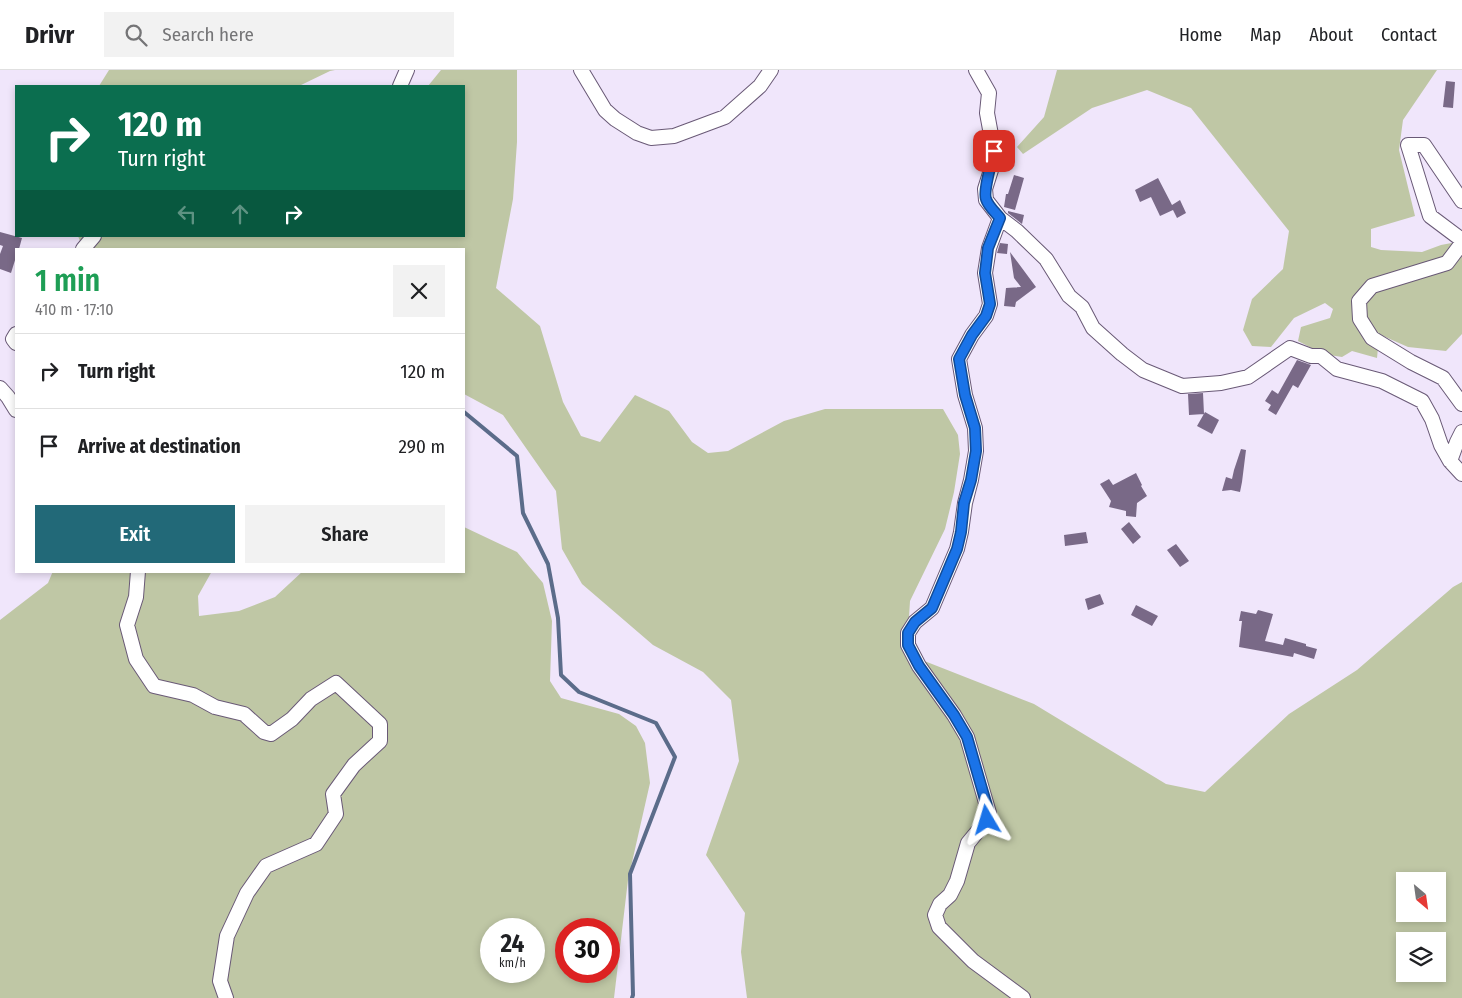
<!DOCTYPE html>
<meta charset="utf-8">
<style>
body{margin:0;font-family:"Fira Sans Condensed",sans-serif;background:#f2f2f2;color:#202124;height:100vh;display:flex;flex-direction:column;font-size:19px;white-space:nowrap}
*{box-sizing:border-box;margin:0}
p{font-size:16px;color:#757577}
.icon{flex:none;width:28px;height:28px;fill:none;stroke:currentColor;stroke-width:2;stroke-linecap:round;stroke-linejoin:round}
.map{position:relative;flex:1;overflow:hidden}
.sheet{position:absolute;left:15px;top:178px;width:450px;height:325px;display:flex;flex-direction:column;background:#fff;border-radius:0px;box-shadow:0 2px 8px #0003}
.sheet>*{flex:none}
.guide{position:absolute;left:15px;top:15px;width:450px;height:152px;border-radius:0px;box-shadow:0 2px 8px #0003;background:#0b6e4f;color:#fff;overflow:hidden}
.needle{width:32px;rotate:151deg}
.buttons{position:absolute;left:1396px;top:802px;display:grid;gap:10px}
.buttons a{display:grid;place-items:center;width:50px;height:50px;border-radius:0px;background:#fff;box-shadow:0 2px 8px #0003;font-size:25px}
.speed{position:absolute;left:480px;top:848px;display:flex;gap:10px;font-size:25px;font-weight:700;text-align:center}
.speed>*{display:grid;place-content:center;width:65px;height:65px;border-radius:50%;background:#fff;box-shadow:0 2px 8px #0003;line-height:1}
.speed small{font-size:12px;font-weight:400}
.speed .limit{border:8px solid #d22;background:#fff;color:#111}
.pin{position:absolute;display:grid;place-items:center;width:42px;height:42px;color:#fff;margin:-21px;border-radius:10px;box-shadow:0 2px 8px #0006}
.me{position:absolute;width:55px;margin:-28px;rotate:353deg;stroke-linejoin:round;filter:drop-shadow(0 0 4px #0008)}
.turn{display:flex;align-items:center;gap:18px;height:105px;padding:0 20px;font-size:22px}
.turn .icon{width:65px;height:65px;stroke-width:2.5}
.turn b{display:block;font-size:35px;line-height:42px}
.lanes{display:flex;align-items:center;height:48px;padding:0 20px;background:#0003;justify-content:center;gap:25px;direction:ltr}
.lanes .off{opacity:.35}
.round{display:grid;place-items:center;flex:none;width:52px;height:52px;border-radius:0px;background:#f2f2f2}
.head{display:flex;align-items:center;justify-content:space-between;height:85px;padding:0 20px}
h1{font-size:30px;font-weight:600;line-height:38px;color:#1e9e55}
.button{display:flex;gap:10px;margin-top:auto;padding:10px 20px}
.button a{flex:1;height:58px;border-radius:0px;background:#226978;color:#fff;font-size:20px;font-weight:600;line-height:58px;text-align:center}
.button a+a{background:#f2f2f2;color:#202124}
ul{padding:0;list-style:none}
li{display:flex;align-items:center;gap:15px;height:75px;padding:0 20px;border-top:1px solid #e0e0e0}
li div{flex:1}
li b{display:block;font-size:19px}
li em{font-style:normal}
header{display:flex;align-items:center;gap:30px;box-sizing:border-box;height:70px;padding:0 25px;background:#fff;border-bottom:1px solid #e0e0e0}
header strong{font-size:24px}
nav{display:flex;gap:28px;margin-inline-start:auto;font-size:18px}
.search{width:350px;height:45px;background:#f2f2f2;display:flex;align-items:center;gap:12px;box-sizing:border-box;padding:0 18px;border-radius:0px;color:#757577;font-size:19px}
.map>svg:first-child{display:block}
</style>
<header>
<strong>Drivr</strong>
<div class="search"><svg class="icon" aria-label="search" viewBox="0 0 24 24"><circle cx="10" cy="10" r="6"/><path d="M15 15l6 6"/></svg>Search here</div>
<nav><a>Home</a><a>Map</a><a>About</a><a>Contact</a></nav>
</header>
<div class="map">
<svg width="1462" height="928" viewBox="0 0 1462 928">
<rect width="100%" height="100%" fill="#f0e6fb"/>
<path fill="#bfc7a5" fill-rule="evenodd" d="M109,0H335L330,1L299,16H99Z
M441,0H517V72L513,129L496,218L540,256L563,332L581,366L600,372L635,325L669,341L692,372L708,383L728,381L784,351L825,339H943L958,365L960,384L954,422L945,459L910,531L908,563L904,583L1034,634L1166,714L1205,722L1289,644L1357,600L1453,517L1462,512V928H747L741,882L745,843L706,785L739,691L731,630L703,602L653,575L582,514L562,479L556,421L503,345L464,324V179H83L78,166H464V16H428ZM1405,811H1438V844H1405ZM1405,871H1438V904H1405Z
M1057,0H1437L1403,50L1399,80L1415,146L1371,159V177L1381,180L1422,182L1441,175L1462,171V264L1446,281L1408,277L1365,258L1362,267L1378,278L1377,288L1352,281L1342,287L1323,284L1298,271L1301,257L1330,248L1333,239L1325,233L1294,248L1271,277L1252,276L1243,260L1252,229L1283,199L1289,161L1191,38L1147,20L1092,38L1023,84L1017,77L1044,47Z
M464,457L517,482L543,513L552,551L550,611L561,628L619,644L636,656L645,673L650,713L628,810L614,928H0V550L48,513L53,501H212L198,526L199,546L239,541L275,527L303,501H464ZM491,859H534V901H491ZM566,859H609V901H566Z"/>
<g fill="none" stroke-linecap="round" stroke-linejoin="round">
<path stroke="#5b6c8a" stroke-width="4" d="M464,342L517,386L523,443L548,494L558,548L561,605L579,622L656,653L675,687L630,804L633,925L632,928"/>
</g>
<path fill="#796987" d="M1446,11L1455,12L1453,38L1443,37Z
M1014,105L1024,108L1015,140L1004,137L1006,124H1008Z
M1158,108L1172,135L1180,130L1186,143L1177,148L1173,140L1160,146L1151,127L1140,132L1135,120Z
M1008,141L1024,145L1022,154L1008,143Z
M0,162L22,168L19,179H16V187L11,203L0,199V184L3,176L0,175Z
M1000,173L1008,174L1007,184L997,183Z
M1010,182L1036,217L1016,232L1015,237L1004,236L1006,218L1021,217L1014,208Z
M1297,290L1311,295L1298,318L1293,315L1276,345L1268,340L1271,335L1265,331L1272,320L1278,324Z
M1203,323L1204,344L1189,345L1188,324Z
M1205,342L1219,350L1212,364L1197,356Z
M1241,379L1246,380L1242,412L1240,422L1231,420L1222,421L1226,407L1232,409L1234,400Z
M1136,403L1142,415L1141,416L1147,426L1137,433L1136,447L1126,446V441L1109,437L1111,431L1100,414L1109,409L1113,415Z
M1129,452L1141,467L1133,474L1121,459Z
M1086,462L1088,473L1065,476L1064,465Z
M1176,474L1189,491L1180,497L1167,480Z
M1100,524L1104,534L1088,540L1085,529Z
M1136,535L1158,546L1152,556L1131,545Z
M1258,540L1273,544L1265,571L1283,575L1285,568L1306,574V576L1317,579L1314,589L1294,583L1293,587L1239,577L1242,551H1239L1241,541L1256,544Z"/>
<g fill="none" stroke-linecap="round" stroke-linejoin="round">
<g stroke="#695976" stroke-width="16">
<path id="street" d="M581,0L605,40L615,49L637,63L651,68L674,66L725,47L760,16L771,0
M976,0L989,23L987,43L994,81L991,100L985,119L986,130L1000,148L1017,161L1046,189L1069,226L1082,237L1093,258L1122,284L1143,300L1182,316L1221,313L1248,307L1290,278L1311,286H1321L1337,299L1382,311L1422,331L1432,349L1441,375L1450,391L1462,404
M400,16L407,0
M1462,131L1424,75H1408L1430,146L1462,170
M1000,148L989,178L985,203L990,234L986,246L972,265L959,289L965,325L975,358L976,381L971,410L965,433L961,462L957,479L932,538L915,552L908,563V575L919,596L954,645L967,667L989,743L987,750L968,773L957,811L950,825L940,834L935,845L939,857L973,891L1023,928
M1462,173L1447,193L1372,216L1359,231L1360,249L1372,268L1411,292L1443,308L1462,334
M83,179L94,166
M16,264L13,269L16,273
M0,318L8,327L16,340
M1450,391L1457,372L1462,362
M138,501L136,527L127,555L136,589L154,616L193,625L215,637L244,644L264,662L271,664L292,649L311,629L336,613L380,654V671L354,695L333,724L336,744L316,774L266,796L247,823L227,866L220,911L226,928"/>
</g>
<use href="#street" stroke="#fff" stroke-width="14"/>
</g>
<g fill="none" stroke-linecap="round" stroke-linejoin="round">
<g stroke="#114b97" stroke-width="12">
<path id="route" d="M987,750L989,743L967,667L954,645L919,596L908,575V563L915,552L932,538L957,479L961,462L964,433L971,410L976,381L975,358L965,325L959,289L972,265L986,246L990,234L985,203L988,178L1000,148C996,143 988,136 986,129C983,120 992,92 994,81"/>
</g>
<use href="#route" stroke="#1a73e8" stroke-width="9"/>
</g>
</svg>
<div class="buttons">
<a><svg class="needle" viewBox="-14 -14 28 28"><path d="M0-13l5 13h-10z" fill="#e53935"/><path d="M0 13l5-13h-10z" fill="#757577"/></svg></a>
<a><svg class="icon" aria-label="layers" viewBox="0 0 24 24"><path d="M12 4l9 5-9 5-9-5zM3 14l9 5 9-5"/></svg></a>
</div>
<div class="speed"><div>24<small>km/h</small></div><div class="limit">30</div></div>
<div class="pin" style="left:994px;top:81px;background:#d93025"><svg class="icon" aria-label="arrive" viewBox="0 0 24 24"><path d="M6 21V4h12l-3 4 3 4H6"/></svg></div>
<svg class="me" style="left:987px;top:750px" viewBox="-20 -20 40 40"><path d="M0-17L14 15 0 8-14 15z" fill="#1a73e8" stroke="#fff" stroke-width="4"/></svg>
<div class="guide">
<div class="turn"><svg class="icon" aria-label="right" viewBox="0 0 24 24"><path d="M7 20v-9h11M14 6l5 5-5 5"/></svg><div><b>120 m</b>Turn right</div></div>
<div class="lanes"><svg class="icon off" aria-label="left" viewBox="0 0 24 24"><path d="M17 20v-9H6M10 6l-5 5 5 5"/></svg><svg class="icon off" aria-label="ahead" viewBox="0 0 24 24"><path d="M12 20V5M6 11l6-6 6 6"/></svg><svg class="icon" aria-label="right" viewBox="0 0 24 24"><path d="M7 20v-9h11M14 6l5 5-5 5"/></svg></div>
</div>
<section class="sheet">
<div class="head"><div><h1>1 min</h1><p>410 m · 17:10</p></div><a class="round"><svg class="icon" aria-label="close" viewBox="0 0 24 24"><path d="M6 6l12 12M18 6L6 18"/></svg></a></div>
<ul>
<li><svg class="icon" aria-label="right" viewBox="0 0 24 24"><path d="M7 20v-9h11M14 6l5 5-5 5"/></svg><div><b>Turn right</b></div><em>120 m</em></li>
<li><svg class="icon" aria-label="arrive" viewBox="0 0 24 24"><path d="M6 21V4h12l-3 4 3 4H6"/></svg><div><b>Arrive at destination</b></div><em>290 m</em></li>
</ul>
<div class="button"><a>Exit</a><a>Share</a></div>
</section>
</div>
